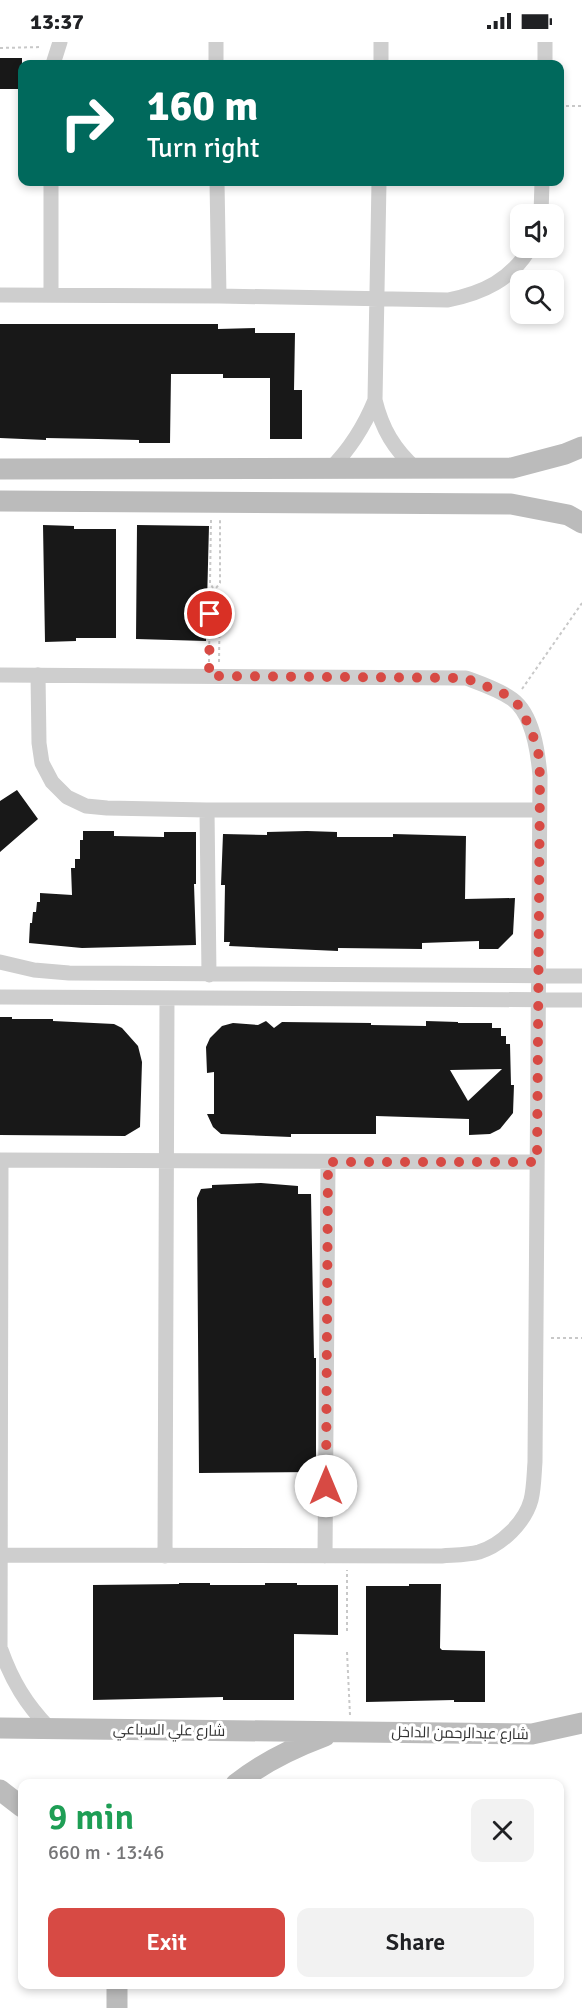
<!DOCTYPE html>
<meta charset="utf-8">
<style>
body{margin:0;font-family:Signika,Cairo,sans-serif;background:#f2f2f2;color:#202124;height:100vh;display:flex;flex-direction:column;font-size:22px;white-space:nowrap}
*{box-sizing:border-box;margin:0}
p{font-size:20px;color:#757577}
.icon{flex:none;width:33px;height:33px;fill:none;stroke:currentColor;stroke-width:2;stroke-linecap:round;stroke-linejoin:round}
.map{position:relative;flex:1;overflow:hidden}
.sheet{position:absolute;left:18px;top:1737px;width:546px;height:210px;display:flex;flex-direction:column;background:#fff;border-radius:12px;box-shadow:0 3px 9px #0003}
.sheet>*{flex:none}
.guide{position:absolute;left:18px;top:18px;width:546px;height:126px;border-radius:12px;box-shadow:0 3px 9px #0003;background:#00695c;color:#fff;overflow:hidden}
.buttons{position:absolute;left:510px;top:162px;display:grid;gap:12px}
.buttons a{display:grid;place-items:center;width:54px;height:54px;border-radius:12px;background:#fff;box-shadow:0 3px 9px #0003;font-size:30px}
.pin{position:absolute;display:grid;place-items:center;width:51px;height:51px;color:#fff;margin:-26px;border:3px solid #fff;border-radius:50%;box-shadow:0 2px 6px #0007}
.me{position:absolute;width:66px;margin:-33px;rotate:0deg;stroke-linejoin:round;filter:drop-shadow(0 0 4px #0008)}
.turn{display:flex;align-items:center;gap:21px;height:126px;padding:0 30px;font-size:27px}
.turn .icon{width:78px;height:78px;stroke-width:2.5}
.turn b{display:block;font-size:42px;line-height:51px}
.round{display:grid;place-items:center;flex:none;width:63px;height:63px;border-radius:12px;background:#f2f2f2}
.summary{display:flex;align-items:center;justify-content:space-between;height:102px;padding:0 30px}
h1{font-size:36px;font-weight:600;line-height:45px;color:#1e9e55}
.action{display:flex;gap:12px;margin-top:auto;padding:12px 30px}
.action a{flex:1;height:69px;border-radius:12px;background:#d74a44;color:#fff;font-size:24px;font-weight:600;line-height:69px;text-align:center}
.action a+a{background:#f2f2f2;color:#202124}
.status{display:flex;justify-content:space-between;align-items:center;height:42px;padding:0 30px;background:#fff;direction:ltr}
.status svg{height:16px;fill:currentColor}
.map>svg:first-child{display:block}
</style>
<div class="status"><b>13:37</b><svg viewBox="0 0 49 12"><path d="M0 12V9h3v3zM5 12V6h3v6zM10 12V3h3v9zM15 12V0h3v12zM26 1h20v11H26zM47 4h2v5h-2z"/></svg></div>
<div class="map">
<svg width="582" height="1966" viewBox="0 0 582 1966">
<rect width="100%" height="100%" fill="#fff"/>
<path fill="#181818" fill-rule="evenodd" d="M0,16H22V47H0Z
M0,282H218V287L255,286V291H295L294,348H302V397H270V336H223V332H171L170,401H139V398L98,397L46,396V398L0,396Z
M43,483L74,484V487H116V596H76V599L45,600Z
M137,483L209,484L206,599L136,597Z
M17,748L38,777L0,810V759Z
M83,789H114V794L164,795V790H196V842H194L196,903L82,906L29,901L30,881H32L33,870H36L37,860H40V851L72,853L71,826H75V817H80V798H83Z
M307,789L337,790V795H393V792L466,794L465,857L515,856L513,892L498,907H479V899L422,901V907L338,906V909L229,904L230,900H224L225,843H221L223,792L267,793V790Z
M0,975H12V977H53V979L114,982L122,986L138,1004L142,1020L140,1085L125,1094L0,1093Z
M266,979L274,986L282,980L371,981V983L426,984V979L458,980V981H492V986H501V994H506V1002H510L511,1043H514L513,1071L500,1087L490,1092L469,1093V1077L376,1074V1092H291V1095L221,1092L213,1085L207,1072H214V1030L207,1031L206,1005L210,996L222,984L233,981L258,983ZM502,1027L468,1059L450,1028Z
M261,1141L298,1144V1152H311L314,1316H316V1430L199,1431L197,1156L201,1147L212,1146V1143Z
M179,1541H210V1543H265V1541H297V1543H338V1593L294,1592V1658H223V1655L93,1658V1543L179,1542Z
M409,1542H441L440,1606L442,1608L485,1609V1660H454V1658L366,1660V1544H409Z"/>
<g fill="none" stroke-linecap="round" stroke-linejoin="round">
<path stroke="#c8c8c8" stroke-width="2" stroke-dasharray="3 3" stroke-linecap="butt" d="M0,6L42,5
M560,64H582
M211,478L210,541L213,546H216L220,541V478
M209,620L210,551
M219,620L220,551
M522,647L582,561
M551,1296H582
M347,1589V1528
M347,1610L350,1673"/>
<path stroke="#cecece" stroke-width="15" d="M216,0V22
M53,22L60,0
M381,22V0
M545,22V0
M217,140L219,254
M379,140L375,358C382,387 394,407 416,427
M541,172L542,140
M0,253L219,254L448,258C483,251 511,238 530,206
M51,253V140
M330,427C350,407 364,385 375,358
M0,633L466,636C482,642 498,647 512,657C533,672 538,710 540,734L535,1420C534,1432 534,1446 531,1458C525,1480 502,1503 479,1510C468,1513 454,1513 442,1514L0,1513
M38,633L39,701L42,721L52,740L67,755L86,764L107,766L207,768H539
M207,768L209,933
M0,920L34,928L69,931L582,934
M0,955L582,958
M0,1118L537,1120
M165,1514L167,956
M325,1514L328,1120
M1,1608C12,1639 26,1662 49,1686
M0,1612L1,1119"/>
<path stroke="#bbb" stroke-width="21" d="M0,427L512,426L565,412L582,405
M0,459L511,462L568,473L582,481
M0,1686L532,1692L582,1681
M236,1742C263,1720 293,1706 325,1694
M0,1748L22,1765
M117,1942V1966"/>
</g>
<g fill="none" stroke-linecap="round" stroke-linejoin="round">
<path stroke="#d74a44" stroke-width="10" stroke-dasharray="0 18" d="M210,572L209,634L465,636L501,650L514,658L522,668L538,706L540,734L537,1120H328L326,1444"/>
</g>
<g text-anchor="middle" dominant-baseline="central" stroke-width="6" stroke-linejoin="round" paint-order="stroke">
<g font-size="15" fill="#313131" stroke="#fff">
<text transform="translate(169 1688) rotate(1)">شارع علي السباعي</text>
<text transform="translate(460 1691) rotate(1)">شارع عبدالرحمن الداخل</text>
</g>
</g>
</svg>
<div class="buttons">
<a><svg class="icon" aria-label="sound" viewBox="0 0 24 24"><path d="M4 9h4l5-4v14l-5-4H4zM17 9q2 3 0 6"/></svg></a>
<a><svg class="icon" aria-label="search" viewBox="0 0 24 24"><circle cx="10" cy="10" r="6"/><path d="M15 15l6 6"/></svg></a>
</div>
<div class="pin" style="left:210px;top:572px;background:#d93025"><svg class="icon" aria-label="arrive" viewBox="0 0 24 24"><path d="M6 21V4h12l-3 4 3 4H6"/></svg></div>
<svg class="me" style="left:326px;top:1444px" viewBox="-20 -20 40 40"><circle r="19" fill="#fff"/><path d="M0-13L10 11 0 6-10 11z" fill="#d74a44"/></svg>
<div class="guide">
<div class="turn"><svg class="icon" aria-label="right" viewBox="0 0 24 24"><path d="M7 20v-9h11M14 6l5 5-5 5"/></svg><div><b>160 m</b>Turn right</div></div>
</div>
<section class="sheet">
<div class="summary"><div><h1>9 min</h1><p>660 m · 13:46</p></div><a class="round"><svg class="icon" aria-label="close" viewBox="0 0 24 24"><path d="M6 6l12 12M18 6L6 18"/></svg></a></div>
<div class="action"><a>Exit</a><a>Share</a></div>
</section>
</div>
